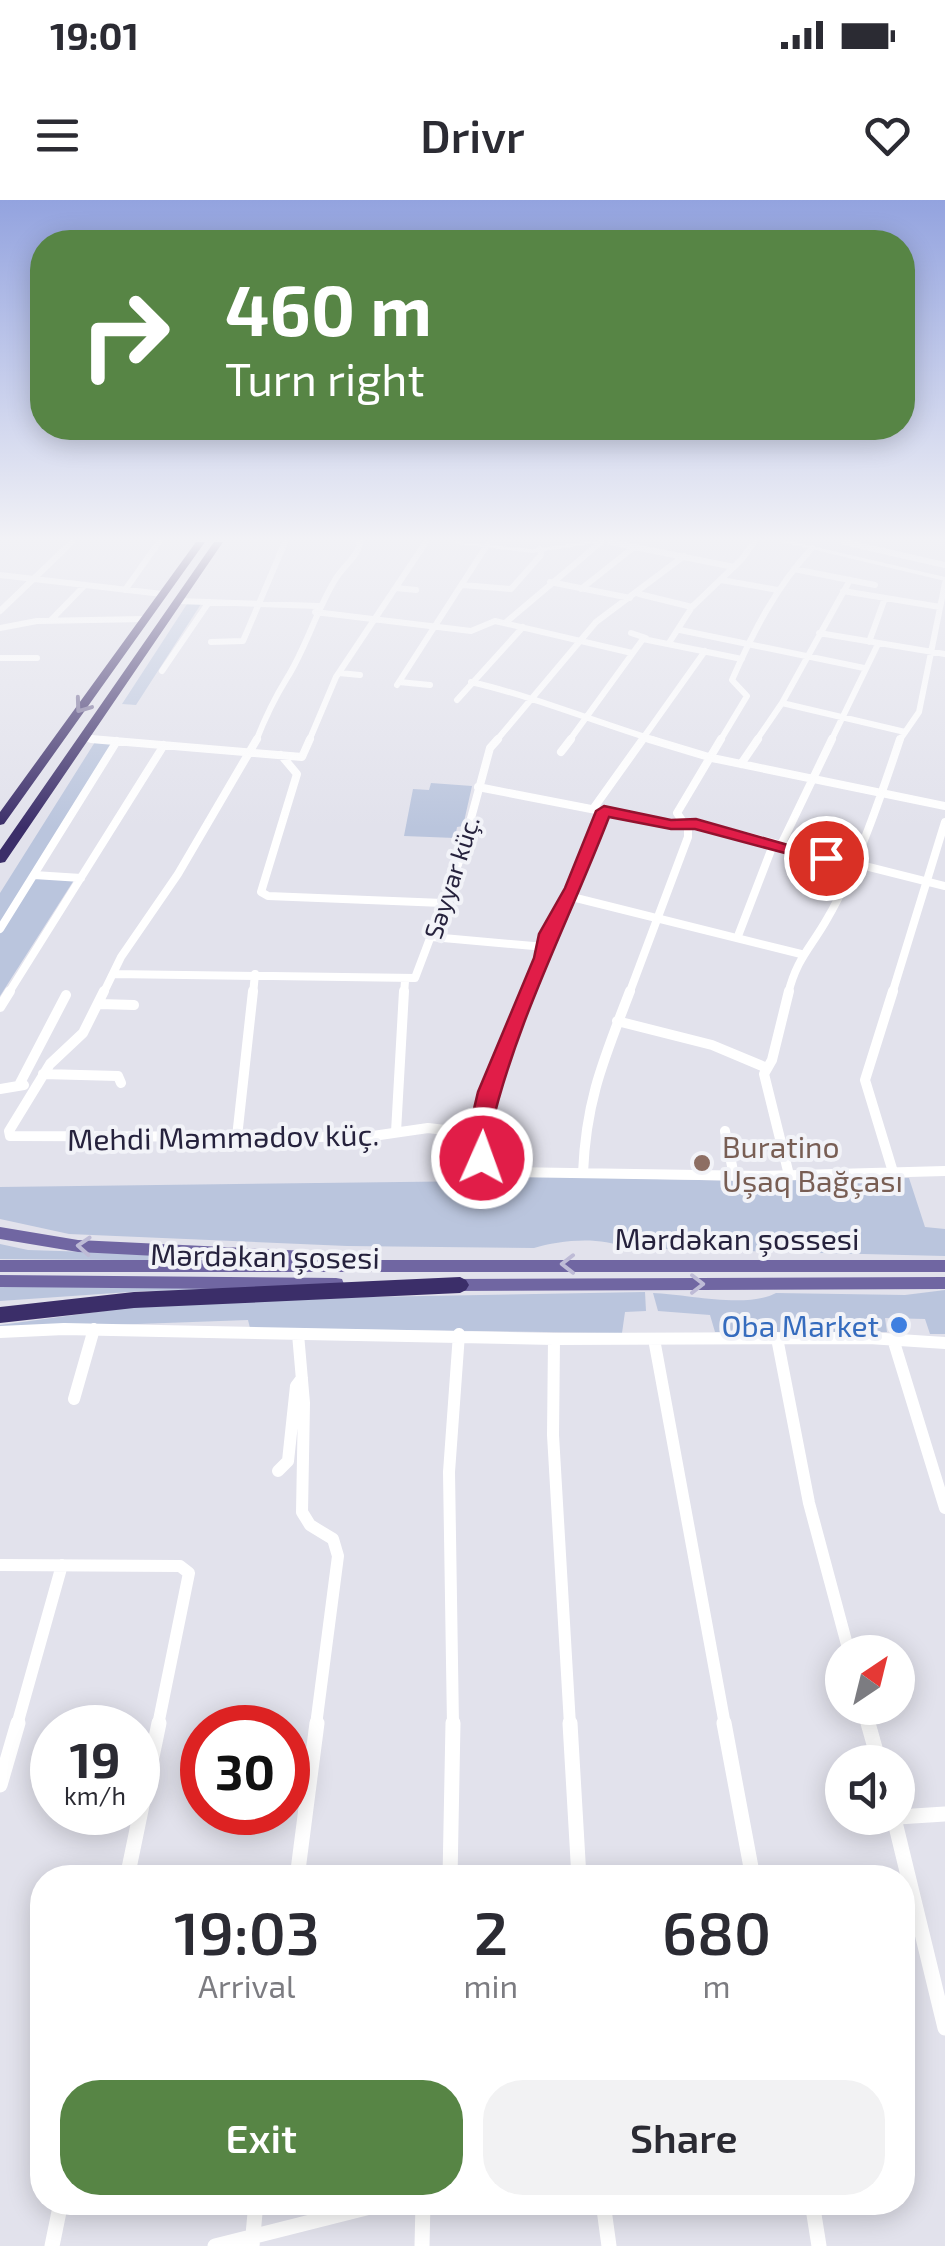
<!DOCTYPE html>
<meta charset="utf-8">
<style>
body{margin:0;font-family:"Exo 2",sans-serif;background:#f2f2f3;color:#2b2b33;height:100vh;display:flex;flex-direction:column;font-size:38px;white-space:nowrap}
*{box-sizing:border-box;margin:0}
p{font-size:32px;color:#7c7c81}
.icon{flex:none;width:55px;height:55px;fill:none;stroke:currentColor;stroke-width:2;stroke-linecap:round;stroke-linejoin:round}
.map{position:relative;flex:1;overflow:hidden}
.panel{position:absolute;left:30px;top:1665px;width:885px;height:350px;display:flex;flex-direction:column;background:#fff;border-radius:40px;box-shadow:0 5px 25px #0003}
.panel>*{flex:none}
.guide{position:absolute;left:30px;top:30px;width:885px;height:210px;border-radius:40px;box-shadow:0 5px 25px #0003;background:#578545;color:#fff;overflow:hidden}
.needle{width:65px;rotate:35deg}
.controls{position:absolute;left:825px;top:1435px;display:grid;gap:20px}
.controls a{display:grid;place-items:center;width:90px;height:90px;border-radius:50%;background:#fff;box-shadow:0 5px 25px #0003;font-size:50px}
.speed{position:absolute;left:30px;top:1505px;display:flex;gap:20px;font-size:50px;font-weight:700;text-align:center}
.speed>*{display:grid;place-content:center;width:130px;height:130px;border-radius:50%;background:#fff;box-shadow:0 5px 25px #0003;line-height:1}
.speed small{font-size:25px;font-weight:400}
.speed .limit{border:15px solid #d22;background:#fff;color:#111}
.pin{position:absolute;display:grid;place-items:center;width:85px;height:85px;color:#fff;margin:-42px;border:5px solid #fff;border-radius:50%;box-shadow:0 2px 10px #0007}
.me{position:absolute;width:110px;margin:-55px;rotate:2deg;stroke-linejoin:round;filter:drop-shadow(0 0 8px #0008)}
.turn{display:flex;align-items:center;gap:35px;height:210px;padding:0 30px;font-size:45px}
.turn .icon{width:130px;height:130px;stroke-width:2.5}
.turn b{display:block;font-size:70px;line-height:85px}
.eta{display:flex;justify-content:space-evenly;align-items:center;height:170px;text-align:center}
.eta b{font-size:60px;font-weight:600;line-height:70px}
.primary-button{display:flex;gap:20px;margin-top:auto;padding:20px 30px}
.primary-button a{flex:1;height:115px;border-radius:40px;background:#578545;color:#fff;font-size:40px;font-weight:600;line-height:115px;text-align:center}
.primary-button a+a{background:#f2f2f3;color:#2b2b33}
.status{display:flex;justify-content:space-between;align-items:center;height:70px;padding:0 50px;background:#fff;direction:ltr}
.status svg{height:28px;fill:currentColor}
header{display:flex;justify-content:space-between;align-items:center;height:130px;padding:0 30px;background:#fff;font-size:45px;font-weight:600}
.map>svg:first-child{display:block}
</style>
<div class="status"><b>19:01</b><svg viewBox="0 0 49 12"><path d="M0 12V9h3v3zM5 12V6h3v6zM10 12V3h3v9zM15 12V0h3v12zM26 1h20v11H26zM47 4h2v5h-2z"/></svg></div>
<header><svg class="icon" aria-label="menu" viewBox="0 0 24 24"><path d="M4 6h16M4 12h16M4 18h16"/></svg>Drivr<svg class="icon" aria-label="heart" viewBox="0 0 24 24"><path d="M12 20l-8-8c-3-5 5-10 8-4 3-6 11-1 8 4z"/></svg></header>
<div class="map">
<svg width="945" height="2046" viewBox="0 0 945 2046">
<rect width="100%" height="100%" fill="#e2e2ec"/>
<path fill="#bac5dd" d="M187,404H201L136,505L122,504Z
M95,542L113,543L29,676L74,680L0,796V693Z
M431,583L472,586L463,626L457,627L455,638L404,636L413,589L429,590Z
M488,975L742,981L909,978L925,1027L945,1029V1056L625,1048C601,1036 559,1040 534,1048L347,1046L69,1034L0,1019V987L485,981Z
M0,1044L28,1050L215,1056L239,1061L0,1059Z
M0,1086L253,1089L144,1091L0,1101Z
M945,1090V1134H930L925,1119L885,1118L887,1132H715L710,1115L658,1111L653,1093C686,1094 746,1109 776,1093L905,1095Z
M645,1092L646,1111L625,1112L622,1133L250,1128L248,1120L0,1129V1125L133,1107L310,1098Z"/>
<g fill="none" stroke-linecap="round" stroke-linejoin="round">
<path stroke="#fff" stroke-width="6" d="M610,342L734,367
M844,342L945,365
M794,369L875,385
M0,375L162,394
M721,380L778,390
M550,382L630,398
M463,385L511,389L541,355L540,349
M396,388L416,390
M581,389L634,347
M125,390L159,342
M843,391L940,407
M639,394L692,407
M178,401L318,406
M0,411L72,342
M315,412L471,431L495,421L632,453
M51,420L85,385
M505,423L601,342
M0,428L37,421L145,419
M680,430L864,468
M631,433L646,438
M819,433L945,454
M211,442L243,441L285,342
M869,442L885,398
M669,443L692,407L742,359L754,342
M0,458H37
M162,471L209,402
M339,473L360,475
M399,482L430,485
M471,482C532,496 596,522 658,541
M397,485L487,345
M457,500L523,427
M782,503L905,532
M83,538L120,541
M256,541C265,518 274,499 287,478C306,448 316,411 335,380C342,367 358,357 360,342
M309,541L336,477L426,342
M496,541L596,422L684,356
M569,541L643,439L742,459
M641,541L705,451
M720,541L747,496L732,480C753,432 776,387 812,348
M756,541L782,503L850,380
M831,541L878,444
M899,541L919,512L945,383"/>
<path stroke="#fff" stroke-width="8" d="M91,539L302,557L310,539
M649,539L712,558L945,606
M561,552L571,539
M281,555L297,574L261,692L268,696L443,703
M741,564L758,539
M478,587L663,623L706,626L945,686
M593,609L643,539
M780,647L832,539
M34,675L81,678
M568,696L801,754
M0,729L117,541
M738,736L773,645
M432,737L545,747
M113,774L415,778L460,659L490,548L498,539
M8,794L164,545
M103,794L121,757L178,674L257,539
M253,794L255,774
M404,794L405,781
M529,794L548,734L573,688L604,611
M629,794L688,637V629L677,613L721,539
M788,794C797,758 810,749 827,719C856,670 882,593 900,539
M892,794L945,622"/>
<path stroke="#fff" stroke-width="10" d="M104,791L83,833L50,864L9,931L10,936L366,937L428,928L479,934L484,964L503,972L762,976L945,971
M789,791L772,860L764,874L789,975
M893,791L865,880L893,972
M99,804L134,805
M0,807L10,791
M617,821L712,845L767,868
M43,874L118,876L121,883
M19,885L66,795
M0,889L24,885
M725,931L734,976
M396,932L404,791
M479,934L489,891L530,791
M237,937L253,791
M583,973C586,899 604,859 630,791"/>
<path stroke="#fff" stroke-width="12" d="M0,1132L64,1129L554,1139L869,1138L945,1143
M298,1134L304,1203L302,1312L310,1325L333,1339L338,1356L316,1525
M777,1138L809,1303L849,1452
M554,1139L553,1235L570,1525
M654,1139L725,1525
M893,1139L945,1308
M74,1199L94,1129
M278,1271L288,1261L296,1186L302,1178
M0,1365L180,1366L189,1373L158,1525
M864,1508L869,1525
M17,1525L62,1365
M453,1525L449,1272L459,1134"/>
<path stroke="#fff" stroke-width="15" d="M570,1523L579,1678
M724,1523L753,1678
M868,1523L879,1562
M0,1585L18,1523
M898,1617L945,1614
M894,1618L945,1828
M127,1678L159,1523
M297,1678L317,1523
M450,1678L453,1523
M603,2002L609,2046
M812,2002L819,2046
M52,2046L61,2002
M215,2046L390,2002
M252,2046L256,2002
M422,2046L423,2002"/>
<path fill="#fff" fill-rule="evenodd" d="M455,342L532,349L585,342H602L532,353L458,344Z
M782,342H794L945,377V381Z"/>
<path fill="#7066a2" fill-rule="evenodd" d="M0,1027L78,1040L307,1051L312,1053L313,1060H945V1072H0V1060H235L78,1052L0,1039Z
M0,1075L336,1078L342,1079L344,1084L342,1089L336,1090L0,1087Z
M945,1077V1089L449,1091L443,1090L441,1085L443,1080L449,1079Z"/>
<path fill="#3b2e69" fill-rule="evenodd" d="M196,342H205L4,624L0,625V612Z
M214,342H223L5,662L0,663V650Z
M460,1077L466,1080L469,1085L466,1090L460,1093L134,1108L0,1123V1107L134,1092Z"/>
</g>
<defs><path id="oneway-chevron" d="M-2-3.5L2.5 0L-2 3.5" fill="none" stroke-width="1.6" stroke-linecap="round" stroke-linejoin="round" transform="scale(2.5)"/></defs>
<use stroke="#7b739b" href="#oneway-chevron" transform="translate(82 506) rotate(126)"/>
<g stroke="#bebbd6">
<use href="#oneway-chevron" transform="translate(84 1046) rotate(-176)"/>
<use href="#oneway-chevron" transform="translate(568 1064) rotate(-180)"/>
<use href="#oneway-chevron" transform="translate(697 1084)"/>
</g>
<linearGradient id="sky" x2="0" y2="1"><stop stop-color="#93a3df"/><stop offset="0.54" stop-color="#f2f2f6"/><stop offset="1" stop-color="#f2f2f6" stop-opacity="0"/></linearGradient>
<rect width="945" height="628" fill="url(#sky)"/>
<path fill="#e11d48" stroke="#92132f" stroke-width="2.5" d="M604,606L671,620L696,619L834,658L826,664L695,629H671L609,617C569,721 515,823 490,933L494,941L493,958L482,966L475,964L468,934L478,892L534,758L539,734L565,688L596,611Z"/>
<circle fill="#8d6e63" stroke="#f2f3f8" stroke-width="4" cx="702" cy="963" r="10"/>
<circle fill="#3f7fe0" stroke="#f2f3f8" stroke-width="4" cx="899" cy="1125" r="10"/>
<g text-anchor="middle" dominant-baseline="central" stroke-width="8" stroke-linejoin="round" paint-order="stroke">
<g font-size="25" fill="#26223d" stroke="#f2f3f8">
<text transform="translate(451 677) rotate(-72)">Səyyar küç.</text>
</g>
<g font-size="30" fill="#26223d" stroke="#f2f3f8">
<text transform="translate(223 936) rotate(-1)">Mehdi Məmmədov küç.</text>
<text x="737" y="1038">Mərdəkan şossesi</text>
<text transform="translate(265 1055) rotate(1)">Mərdəkan şosesi</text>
</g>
<g font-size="30" fill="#785e54" stroke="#f2f3f8" text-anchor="start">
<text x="722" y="946">Buratino<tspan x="722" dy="34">Uşaq Bağçası</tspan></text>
</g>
<g font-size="30" fill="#366cbe" stroke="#f2f3f8" text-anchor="end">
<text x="879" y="1125">Oba Market</text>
</g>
</g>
</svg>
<div class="controls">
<a><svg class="needle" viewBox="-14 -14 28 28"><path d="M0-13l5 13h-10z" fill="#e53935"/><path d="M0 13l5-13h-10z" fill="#7c7c81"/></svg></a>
<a><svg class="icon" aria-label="sound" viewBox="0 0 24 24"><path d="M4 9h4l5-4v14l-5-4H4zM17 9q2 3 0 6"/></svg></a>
</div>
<div class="speed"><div>19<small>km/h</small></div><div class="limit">30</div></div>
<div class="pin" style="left:826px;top:658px;background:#d93025"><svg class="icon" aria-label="arrive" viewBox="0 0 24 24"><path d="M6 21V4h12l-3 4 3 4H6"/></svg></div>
<svg class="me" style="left:482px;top:958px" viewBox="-20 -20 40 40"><circle r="17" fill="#e11d48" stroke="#fff" stroke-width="3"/><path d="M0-11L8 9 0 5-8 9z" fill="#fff"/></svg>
<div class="guide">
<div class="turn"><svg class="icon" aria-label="right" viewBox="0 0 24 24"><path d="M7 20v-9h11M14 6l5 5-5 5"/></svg><div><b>460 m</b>Turn right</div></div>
</div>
<section class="panel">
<div class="eta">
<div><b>19:03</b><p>Arrival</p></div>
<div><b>2</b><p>min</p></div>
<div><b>680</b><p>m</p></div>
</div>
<div class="primary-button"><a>Exit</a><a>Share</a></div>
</section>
</div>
